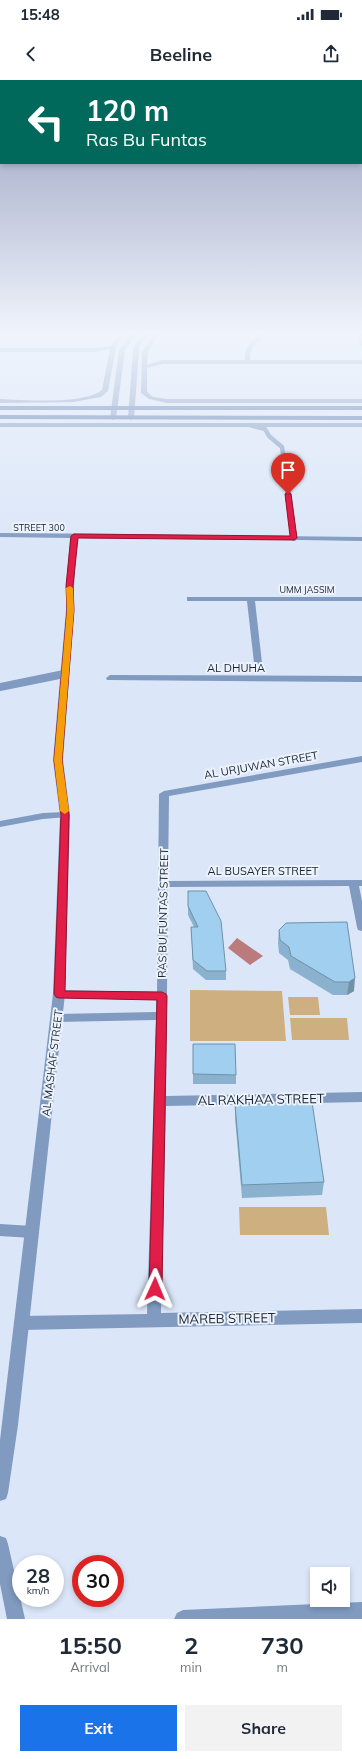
<!DOCTYPE html>
<style>
body{margin:0;font-family:Mulish,sans-serif;background:#f2f2f3;color:#1f2937;height:100vh;display:flex;flex-direction:column;font-size:15px;white-space:nowrap}
*{box-sizing:border-box;margin:0}
p{font-size:13px;color:#747a83}
.icon{flex:none;width:22px;height:22px;fill:none;stroke:currentColor;stroke-width:2;stroke-linecap:round;stroke-linejoin:round}
.map{position:relative;height:1539px;overflow:hidden}
.drawer{display:flex;flex-direction:column;background:#fff;flex:1}
.drawer>*{flex:none}
.guide{position:absolute;left:0px;top:0px;width:362px;height:84px;box-shadow:0 2px 6px #0003;background:#00695c;color:#fff;overflow:hidden}
.controls{position:absolute;left:310px;top:1487px;display:grid;gap:8px}
.controls a{display:grid;place-items:center;width:40px;height:40px;border-radius:0px;background:#fff;box-shadow:0 2px 6px #0003;font-size:20px}
.speed{position:absolute;left:12px;top:1475px;display:flex;gap:8px;font-size:20px;font-weight:700;text-align:center}
.speed>*{display:grid;place-content:center;width:52px;height:52px;border-radius:50%;background:#fff;box-shadow:0 2px 6px #0003;line-height:1}
.speed small{font-size:10px;font-weight:400}
.speed .limit{border:6px solid #d22;background:#fff;color:#111}
.pin{position:absolute;display:grid;place-items:center;width:34px;height:34px;color:#fff;margin:-41px -17px;border-radius:50% 50% 50% 0;rotate:-45deg;box-shadow:0 0 4px #0007}
.pin .icon{rotate:45deg}
.me{position:absolute;width:44px;margin:-22px;rotate:1deg;stroke-linejoin:round;filter:drop-shadow(0 0 3px #0008)}
.turn{display:flex;align-items:center;gap:14px;height:84px;padding:0 20px;font-size:18px}
.turn .icon{width:52px;height:52px;stroke-width:2.5}
.turn b{display:block;font-size:28px;line-height:34px}
.eta{display:flex;justify-content:space-evenly;align-items:center;height:68px;text-align:center}
.eta b{font-size:24px;font-weight:700;line-height:28px}
.cta{display:flex;gap:8px;margin-top:auto;padding:8px 20px}
.cta a{flex:1;height:46px;border-radius:0px;background:#1a73e8;color:#fff;font-size:16px;font-weight:700;line-height:46px;text-align:center}
.cta a+a{background:#f2f2f3;color:#1f2937}
.status{display:flex;justify-content:space-between;align-items:center;height:28px;padding:0 20px;background:#fff;direction:ltr}
.status svg{height:11px;fill:currentColor}
header{display:flex;justify-content:space-between;align-items:center;height:52px;padding:0 20px;background:#fff;font-size:18px;font-weight:700}
.map>svg:first-child{display:block}
</style>
<div class="status"><b>15:48</b><svg viewBox="0 0 49 12"><path d="M0 12V9h3v3zM5 12V6h3v6zM10 12V3h3v9zM15 12V0h3v12zM26 1h20v11H26zM47 4h2v5h-2z"/></svg></div>
<header><svg class="icon" aria-label="back" viewBox="0 0 24 24"><path d="M15 5l-7 7 7 7"/></svg>Beeline<svg class="icon" aria-label="share" viewBox="0 0 24 24"><path d="M12 15V3M7 8l5-5 5 5M5 13v7h14v-7"/></svg></header>
<div class="map">
<svg width="362" height="1539" viewBox="0 0 362 1539">
<rect width="100%" height="100%" fill="#dbe6f8"/>
<path fill="#ceaf80" d="M190,910L282,911L286,961H190Z
M288,917H318L320,935H290Z
M290,938H347L349,960H292Z
M239,1127H326L329,1155H240Z"/>
<path fill="#bb7a7c" d="M237,858L263,876L250,885L228,868Z"/>
<g fill="none" stroke-linecap="round" stroke-linejoin="round">
<path stroke="#809ac0" stroke-width="4.5" d="M250,345L265,349L269,356L282,367L287,403"/>
<path stroke="#809ac0" stroke-width="6" d="M287,402L294,458"/>
<path stroke="#809ac0" stroke-width="8" d="M0,607L64,594"/>
<path stroke="#809ac0" stroke-width="12" d="M0,1150L32,1152"/>
<path fill="#809ac0" fill-rule="evenodd" d="M119,254H124L116,267L108,311L101,317L73,322L0,323V319C25,320 83,325 102,310L110,269L94,272H0V268H94L111,266Z
M130,254H136L125,270L116,338L113,340L110,338L119,270Z
M144,254H150L140,264L139,271L134,338L131,340L128,338L133,271L135,264Z
M154,254H159L148,272L147,285L162,280H245C244,268 252,260 261,254H268C258,262 249,266 250,280H362V284H162L147,288V312L153,317L167,319H362V323H167L149,319L141,313L142,272Z
M357,254H362V266L359,264Z
M0,343H362V347H0Z
M122,454L362,457V461L120,457V455Z
M187,517H362V521H255L262,583L258,585L254,583L247,521H187Z
M110,595L362,596V602L107,600L106,598Z
M362,676V682L169,716L168,801L362,800V806H359L362,821V851L358,850L357,847L349,806L168,807L166,1016L362,1012V1022L166,1026L161,1233L362,1229V1243L21,1250L16,1248L14,1243L16,1238L21,1236L147,1234L156,940L57,942L53,941L51,938L53,935L57,934L156,932V920L59,918L55,917L53,914L55,911L59,910L157,912L159,714L164,711Z
M65,732L70,735L68,737L43,739L0,747V741L43,733Z
M362,1522V1539H174L177,1533L183,1530Z"/>
<path fill="#809ac0" fill-rule="evenodd" d="M0,453L122,454L126,456L122,458H77L74,506V530L63,680L70,735L65,914L18,1345L8,1413L6,1419L0,1421V1360L53,914L60,735L53,680L66,530V506L70,458L0,457Z
M0,1456L6,1458L8,1464L25,1539H7L0,1504Z"/>
<path fill="#4f74ab" fill-rule="evenodd" d="M0,326H362V330H0Z
M0,335L362,336V340L0,339Z"/>
</g>
<path fill="#8ab2ce" d="M188,811L226,891V900H206L193,889L191,847H194L188,835Z
M347,842L354,911L347,915H333L290,889L288,880L279,873L278,863L279,850Z
M193,964L236,995V1004H193Z
M235,1025L324,1102L322,1115L242,1118L235,1038Z"/>
<path fill="#7091a7" d="M355,898L354,911L347,915L349,902Z"/>
<path fill="#a0cfef" stroke="#7091a7" d="M188,811H206L221,841L226,891H207L193,880L191,847H198L188,826Z
M347,842L355,898L349,902H335L291,876L289,867L280,860L279,850L286,843Z
M193,964H235L236,995L193,994Z
M312,1022L324,1102L242,1105L235,1025Z"/>
<linearGradient id="sky" x2="0" y2="1"><stop stop-color="#969dbd"/><stop offset="0.54" stop-color="#eff4fc"/><stop offset="1" stop-color="#eff4fc" stop-opacity="0"/></linearGradient>
<rect width="362" height="469" fill="url(#sky)"/>
<path fill="#e11d48" stroke="#92132f" d="M288,412L291,414L297,458L294,460L78,458L73,506L74,530L62,680L69,735L65,911L162,912L166,914L167,916L162,1209L160,1213L155,1214L151,1213L149,1209L157,920L59,918L56,917L54,914L61,735L54,680L67,530L66,506L71,456L74,454L290,456L285,414Z"/>
<path fill="#f59e0b" d="M70,506L73,508L74,530L62,680L69,731L65,734L60,731L54,680L67,530L66,508Z"/>
<g text-anchor="middle" dominant-baseline="central" stroke-width="4" stroke-linejoin="round" paint-order="stroke">
<g font-size="9" fill="#182332" stroke="#edf3fc">
<text x="39" y="447">STREET 300</text>
<text x="307" y="509">UMM JASSIM</text>
</g>
<g font-size="11" fill="#182332" stroke="#edf3fc">
<text x="236" y="588">AL DHUHA</text>
<text transform="translate(261 685) rotate(-10)">AL URJUWAN STREET</text>
<text x="263" y="791">AL BUSAYER STREET</text>
<text transform="translate(163 833) rotate(-89)">RAS BU FUNTAS STREET</text>
<text transform="translate(52 983) rotate(-83)">AL MASHAF STREET</text>
</g>
<g font-size="13" fill="#182332" stroke="#edf3fc">
<text transform="translate(261 1019) rotate(-1)">AL RAKHAA STREET</text>
<text transform="translate(227 1238) rotate(-1)">MAREB STREET</text>
</g>
</g>
</svg>
<div class="controls">
<a><svg class="icon" aria-label="sound" viewBox="0 0 24 24"><path d="M4 9h4l5-4v14l-5-4H4zM17 9q2 3 0 6"/></svg></a>
</div>
<div class="speed"><div>28<small>km/h</small></div><div class="limit">30</div></div>
<div class="pin" style="left:288px;top:414px;background:#d93025"><svg class="icon" aria-label="arrive" viewBox="0 0 24 24"><path d="M6 21V4h12l-3 4 3 4H6"/></svg></div>
<svg class="me" style="left:155px;top:1209px" viewBox="-20 -20 40 40"><path d="M0-17L14 15 0 8-14 15z" fill="#e11d48" stroke="#fff" stroke-width="4"/></svg>
<div class="guide">
<div class="turn"><svg class="icon" aria-label="left" viewBox="0 0 24 24"><path d="M17 20v-9H6M10 6l-5 5 5 5"/></svg><div><b>120 m</b>Ras Bu Funtas</div></div>
</div>
</div>
<section class="drawer">
<div class="eta">
<div><b>15:50</b><p>Arrival</p></div>
<div><b>2</b><p>min</p></div>
<div><b>730</b><p>m</p></div>
</div>
<div class="cta"><a>Exit</a><a>Share</a></div>
</section>
